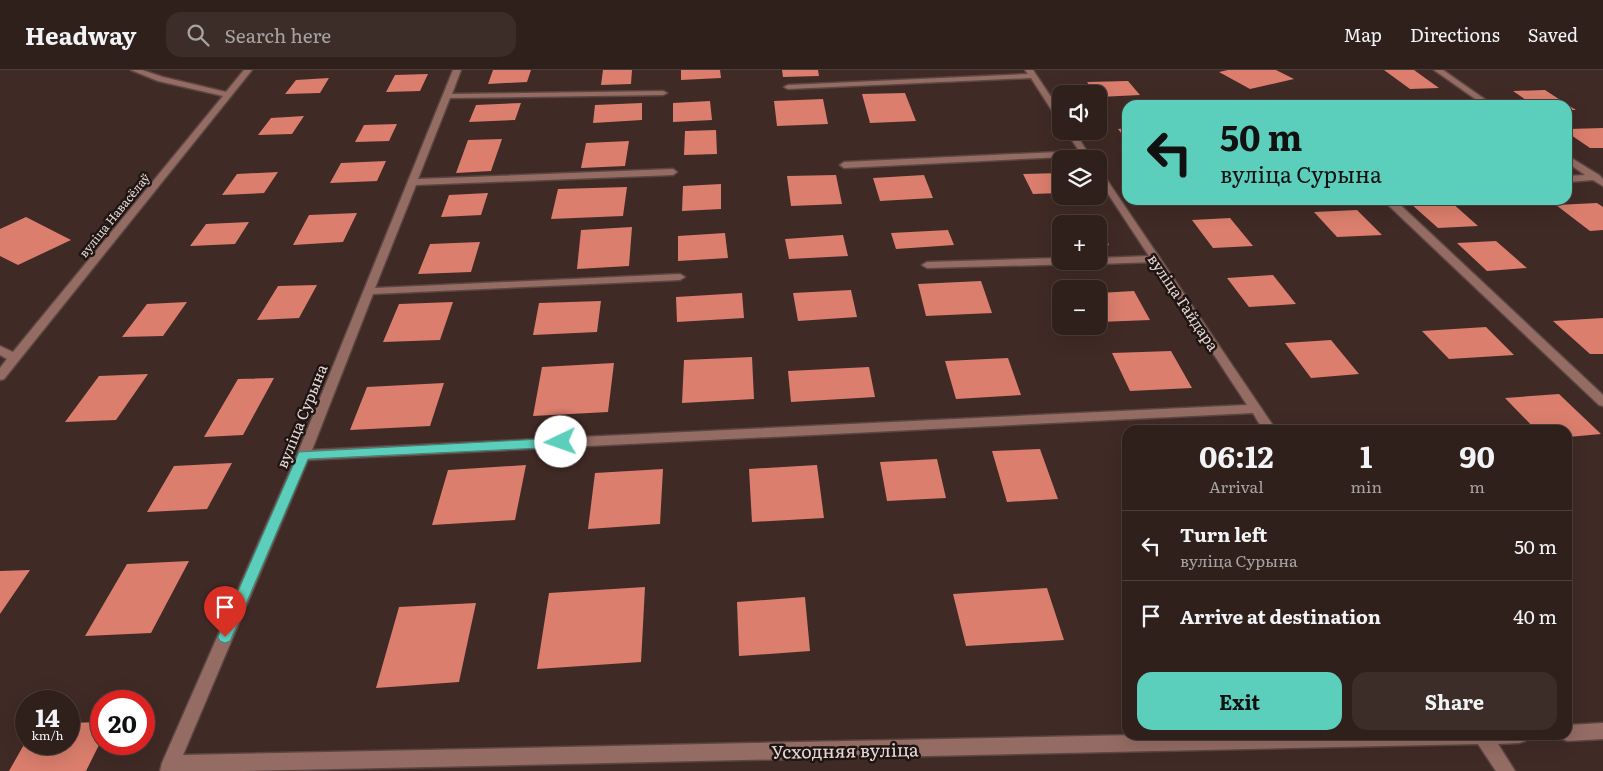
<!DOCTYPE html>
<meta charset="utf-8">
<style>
body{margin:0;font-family:Literata,serif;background:#3c2d29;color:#f1f3f6;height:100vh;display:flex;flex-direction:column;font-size:19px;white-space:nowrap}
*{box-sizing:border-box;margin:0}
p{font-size:16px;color:#a8a3a3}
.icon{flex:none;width:28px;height:28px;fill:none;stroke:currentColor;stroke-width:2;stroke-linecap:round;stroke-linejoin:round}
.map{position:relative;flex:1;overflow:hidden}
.side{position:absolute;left:1122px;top:355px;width:450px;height:315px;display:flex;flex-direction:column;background:#30201c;border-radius:15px;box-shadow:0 5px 20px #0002,0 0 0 1px #4b3e3b}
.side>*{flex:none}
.banner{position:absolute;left:1122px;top:30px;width:450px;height:105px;border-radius:15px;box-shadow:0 5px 20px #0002,0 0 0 1px #4b3e3b;background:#5bcebc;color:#111;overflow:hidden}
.controls{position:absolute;left:1052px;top:15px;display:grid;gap:10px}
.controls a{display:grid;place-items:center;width:55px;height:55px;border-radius:10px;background:#30201c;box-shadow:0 5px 20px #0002,0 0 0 1px #4b3e3b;font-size:25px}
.speed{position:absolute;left:15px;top:620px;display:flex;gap:10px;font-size:25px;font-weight:700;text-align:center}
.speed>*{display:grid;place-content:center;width:65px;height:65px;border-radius:50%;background:#30201c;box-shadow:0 5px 20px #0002,0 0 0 1px #4b3e3b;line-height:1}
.speed small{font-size:12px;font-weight:400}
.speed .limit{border:8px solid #d22;background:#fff;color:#111}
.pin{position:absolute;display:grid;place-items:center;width:42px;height:42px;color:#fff;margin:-51px -21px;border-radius:50% 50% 50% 0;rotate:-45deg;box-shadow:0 0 5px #0007}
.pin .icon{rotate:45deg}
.me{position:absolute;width:55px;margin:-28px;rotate:267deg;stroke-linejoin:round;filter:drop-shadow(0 0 4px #0008)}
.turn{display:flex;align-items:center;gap:18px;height:105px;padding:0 15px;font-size:22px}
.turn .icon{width:65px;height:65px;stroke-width:2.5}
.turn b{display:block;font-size:35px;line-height:42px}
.eta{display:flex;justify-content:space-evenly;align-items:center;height:85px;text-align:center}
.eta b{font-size:30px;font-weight:700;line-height:35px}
.cta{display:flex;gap:10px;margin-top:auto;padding:10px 15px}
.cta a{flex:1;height:58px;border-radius:15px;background:#5bcebc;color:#111;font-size:20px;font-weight:700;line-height:58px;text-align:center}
.cta a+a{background:#3c2d29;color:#f1f3f6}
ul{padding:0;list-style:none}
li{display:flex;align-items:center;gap:15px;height:70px;padding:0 15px;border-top:1px solid #4b3e3b}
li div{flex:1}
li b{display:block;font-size:19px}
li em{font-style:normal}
header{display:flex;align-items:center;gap:30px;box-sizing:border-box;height:70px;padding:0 25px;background:#30201c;border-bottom:1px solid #4b3e3b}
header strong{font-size:24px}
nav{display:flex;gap:28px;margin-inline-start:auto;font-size:18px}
.search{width:350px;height:45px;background:#3c2d29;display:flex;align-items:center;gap:12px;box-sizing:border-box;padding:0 18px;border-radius:15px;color:#a8a3a3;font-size:19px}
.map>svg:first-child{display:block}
</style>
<header>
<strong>Headway</strong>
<div class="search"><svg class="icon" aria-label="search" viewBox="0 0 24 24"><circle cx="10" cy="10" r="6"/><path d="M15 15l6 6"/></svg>Search here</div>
<nav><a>Map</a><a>Directions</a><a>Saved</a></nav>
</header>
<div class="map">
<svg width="1603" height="701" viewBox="0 0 1603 701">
<rect width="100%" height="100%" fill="#402a26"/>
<path fill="#db7e6d" d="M493,0H531L527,12L488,14Z
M603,0H632L631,14L601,15Z
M681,0H720L721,8L681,10Z
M782,0H818L819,6L783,7Z
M1228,0H1276L1294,9L1250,19L1219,2Z
M1384,0H1414L1439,18L1410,19Z
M428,4L420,21L386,22L395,5Z
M329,8L320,23L285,24L296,10Z
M1128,11L1140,25L1099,27V24H1096L1087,12Z
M1545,20L1568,35L1576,40H1568V35H1533L1513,21Z
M905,23L916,51L870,53L862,24Z
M823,29L828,54L777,56L774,31Z
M710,31L712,50L673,52V33Z
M521,33L515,50L469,52L476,35Z
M642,33V50L593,53L595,35Z
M304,46L292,64L258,65L271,48Z
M397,54L389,71L355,72L364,55Z
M1128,58V72L1118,59Z
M1603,58V78H1590L1568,63V59Z
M716,60L717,84L684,85L685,61Z
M502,69L491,101L456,103L468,70Z
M629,71L625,96L581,98L586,73Z
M386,91L377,111L330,113L341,93Z
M278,102L264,123L222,125L237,104Z
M1061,103V123L1033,124L1023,104Z
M836,105L842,134L791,136L787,106Z
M924,105L933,128L880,131L873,108Z
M721,114V139L682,141L683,116Z
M627,117L623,146L551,149L558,119Z
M488,123L481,145L441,147L449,125Z
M1167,130H1195V132L1170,133Z
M1451,132L1478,156L1438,158L1411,134Z
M1597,133L1603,137V160L1590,161L1556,135Z
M1357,140L1382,165L1337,167L1314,142Z
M357,143L343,172L293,175L309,145Z
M26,147L71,170L18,195L0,186V159Z
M1230,148L1253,176L1213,178L1192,150Z
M1095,150L1097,154H1061V162L1056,152Z
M249,152L235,174L190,176L206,154Z
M1099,156L1109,175L1099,176Z
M632,157L629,196L577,199L581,160Z
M948,160L954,175L896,179L891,163Z
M725,163L728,188L678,191V166Z
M843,165L848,186L789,189L785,169Z
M1496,171L1527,198L1487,201L1457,173Z
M480,172L471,202L418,204L430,174Z
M1273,205L1296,234L1249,237L1227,208Z
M981,211L992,243L926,246L918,214Z
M317,215L299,248L257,250L278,216Z
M851,220L857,247L798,251L793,223Z
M1134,221L1150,250L1099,252V223Z
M742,223L744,248L677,252L676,227Z
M601,231L597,262L533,265L539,233Z
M187,232L163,266L122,267L147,234Z
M453,232L440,270L383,272L399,234Z
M1603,248V284H1590L1553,251Z
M1486,257L1514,285L1449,289L1422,261Z
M1331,270L1359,304L1311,308L1285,273Z
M1171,281L1192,318L1130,321L1112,283Z
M752,287L754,329L682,333L684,290Z
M1008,288L1021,325L956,329L945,291Z
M614,293L608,342L533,346L542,297Z
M869,297L875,327L791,332L788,301Z
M148,304L116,350L65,352L99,306Z
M274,308L243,365L204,367L238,309Z
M444,313L430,356L350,360L367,317Z
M1559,324L1601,364L1568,367V360H1536L1505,328Z
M1040,379L1058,429L1007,432L992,381Z
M937,389L946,428L887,431L880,392Z
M232,393L207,439L147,442L174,396Z
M526,395L515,450L432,455L448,400Z
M817,395L824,448L752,452L749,399Z
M663,399L660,454L588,459L595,403Z
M189,491L151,563L85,566L127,494Z
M30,500L0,544V501Z
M645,517L641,592L537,599L549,523Z
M1047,518L1064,570L966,576L953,524Z
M805,527L810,581L739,586L737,532Z
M476,533L459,612L376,618L399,537Z
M101,652V671L86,701H9L26,671V674H69V653Z"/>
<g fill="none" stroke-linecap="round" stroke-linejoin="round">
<g stroke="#5b4642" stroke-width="3">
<path id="minor" d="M131,0H142L163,7L226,22L244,0H252L4,309L0,310V298L7,289L0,285V276L13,282L223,26L158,11Z
M453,0H461L452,24L663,21L667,23L663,25L450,28L418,109L673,99L677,102L673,105L416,115L375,218L680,204L685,207L680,210L373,224L312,380L1247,335L1153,192L1099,194L1094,191H1099V188L1149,186L1099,110V101L1103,104L1276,360H1263L1253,343L308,390L183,685L1135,665H1527L1525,671L1519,673L1498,674L1515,701H1496L1478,674L242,701H160L162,693L297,385Z
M1025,0H1033L1061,42V50H1058L1031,8L788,19L784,17L788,15L1028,4Z
M1434,0H1443L1493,35H1484Z
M1066,61H1074L1092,89H1084L1082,86L844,98L840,95L844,92L1079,81Z
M1568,86L1599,105L1603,109V116L1593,110L1568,112V106L1585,105L1568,93Z
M1385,130H1395L1603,325V336L1599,335L1387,134Z
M1061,188V191H1084L1079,194L927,198L922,195L927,192Z
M1603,653V669L1568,671L1562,669L1560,665H1568V655Z"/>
</g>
<use href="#minor" fill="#946c64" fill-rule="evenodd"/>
</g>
<path fill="#5bcebc" stroke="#3b867a" d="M561,368L567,372L561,377L308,389L230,571L225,573L220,571L218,567L299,382Z"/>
<g text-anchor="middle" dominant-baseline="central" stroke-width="5" stroke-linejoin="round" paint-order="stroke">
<g font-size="12" fill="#e8d9d6" stroke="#1f1513">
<text transform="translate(114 145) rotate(-51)">вуліца Навасёлаў</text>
</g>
<g font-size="15" fill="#e8d9d6" stroke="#1f1513">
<text transform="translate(1184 232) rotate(56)">вуліца Гайдара</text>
<text transform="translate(301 346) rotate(-68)">вуліца Сурына</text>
</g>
<g font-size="18" fill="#e8d9d6" stroke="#1f1513">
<text transform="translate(845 680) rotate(-1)">Усходняя вуліца</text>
</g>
</g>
</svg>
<div class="controls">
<a><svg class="icon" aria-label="sound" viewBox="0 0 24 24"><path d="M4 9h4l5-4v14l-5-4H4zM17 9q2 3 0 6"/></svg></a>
<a><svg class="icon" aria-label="layers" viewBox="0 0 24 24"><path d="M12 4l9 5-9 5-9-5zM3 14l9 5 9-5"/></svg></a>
<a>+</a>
<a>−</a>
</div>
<div class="speed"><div>14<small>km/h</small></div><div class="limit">20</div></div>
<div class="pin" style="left:225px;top:567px;background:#d93025"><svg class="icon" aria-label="arrive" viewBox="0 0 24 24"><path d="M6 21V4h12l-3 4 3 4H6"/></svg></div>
<svg class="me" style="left:561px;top:372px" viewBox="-20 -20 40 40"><circle r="19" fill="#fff"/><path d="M0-13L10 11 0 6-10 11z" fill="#5bcebc"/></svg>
<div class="banner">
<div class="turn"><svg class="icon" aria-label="left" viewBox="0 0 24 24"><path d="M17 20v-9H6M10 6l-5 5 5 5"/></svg><div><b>50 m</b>вуліца Сурына</div></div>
</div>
<section class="side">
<div class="eta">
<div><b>06:12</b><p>Arrival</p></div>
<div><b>1</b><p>min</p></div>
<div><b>90</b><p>m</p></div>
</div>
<ul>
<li><svg class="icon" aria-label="left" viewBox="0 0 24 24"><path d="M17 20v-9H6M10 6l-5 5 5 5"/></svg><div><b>Turn left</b><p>вуліца Сурына</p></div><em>50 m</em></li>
<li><svg class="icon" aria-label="arrive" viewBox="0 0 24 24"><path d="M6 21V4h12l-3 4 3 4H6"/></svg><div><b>Arrive at destination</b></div><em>40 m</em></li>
</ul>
<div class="cta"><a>Exit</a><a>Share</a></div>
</section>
</div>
